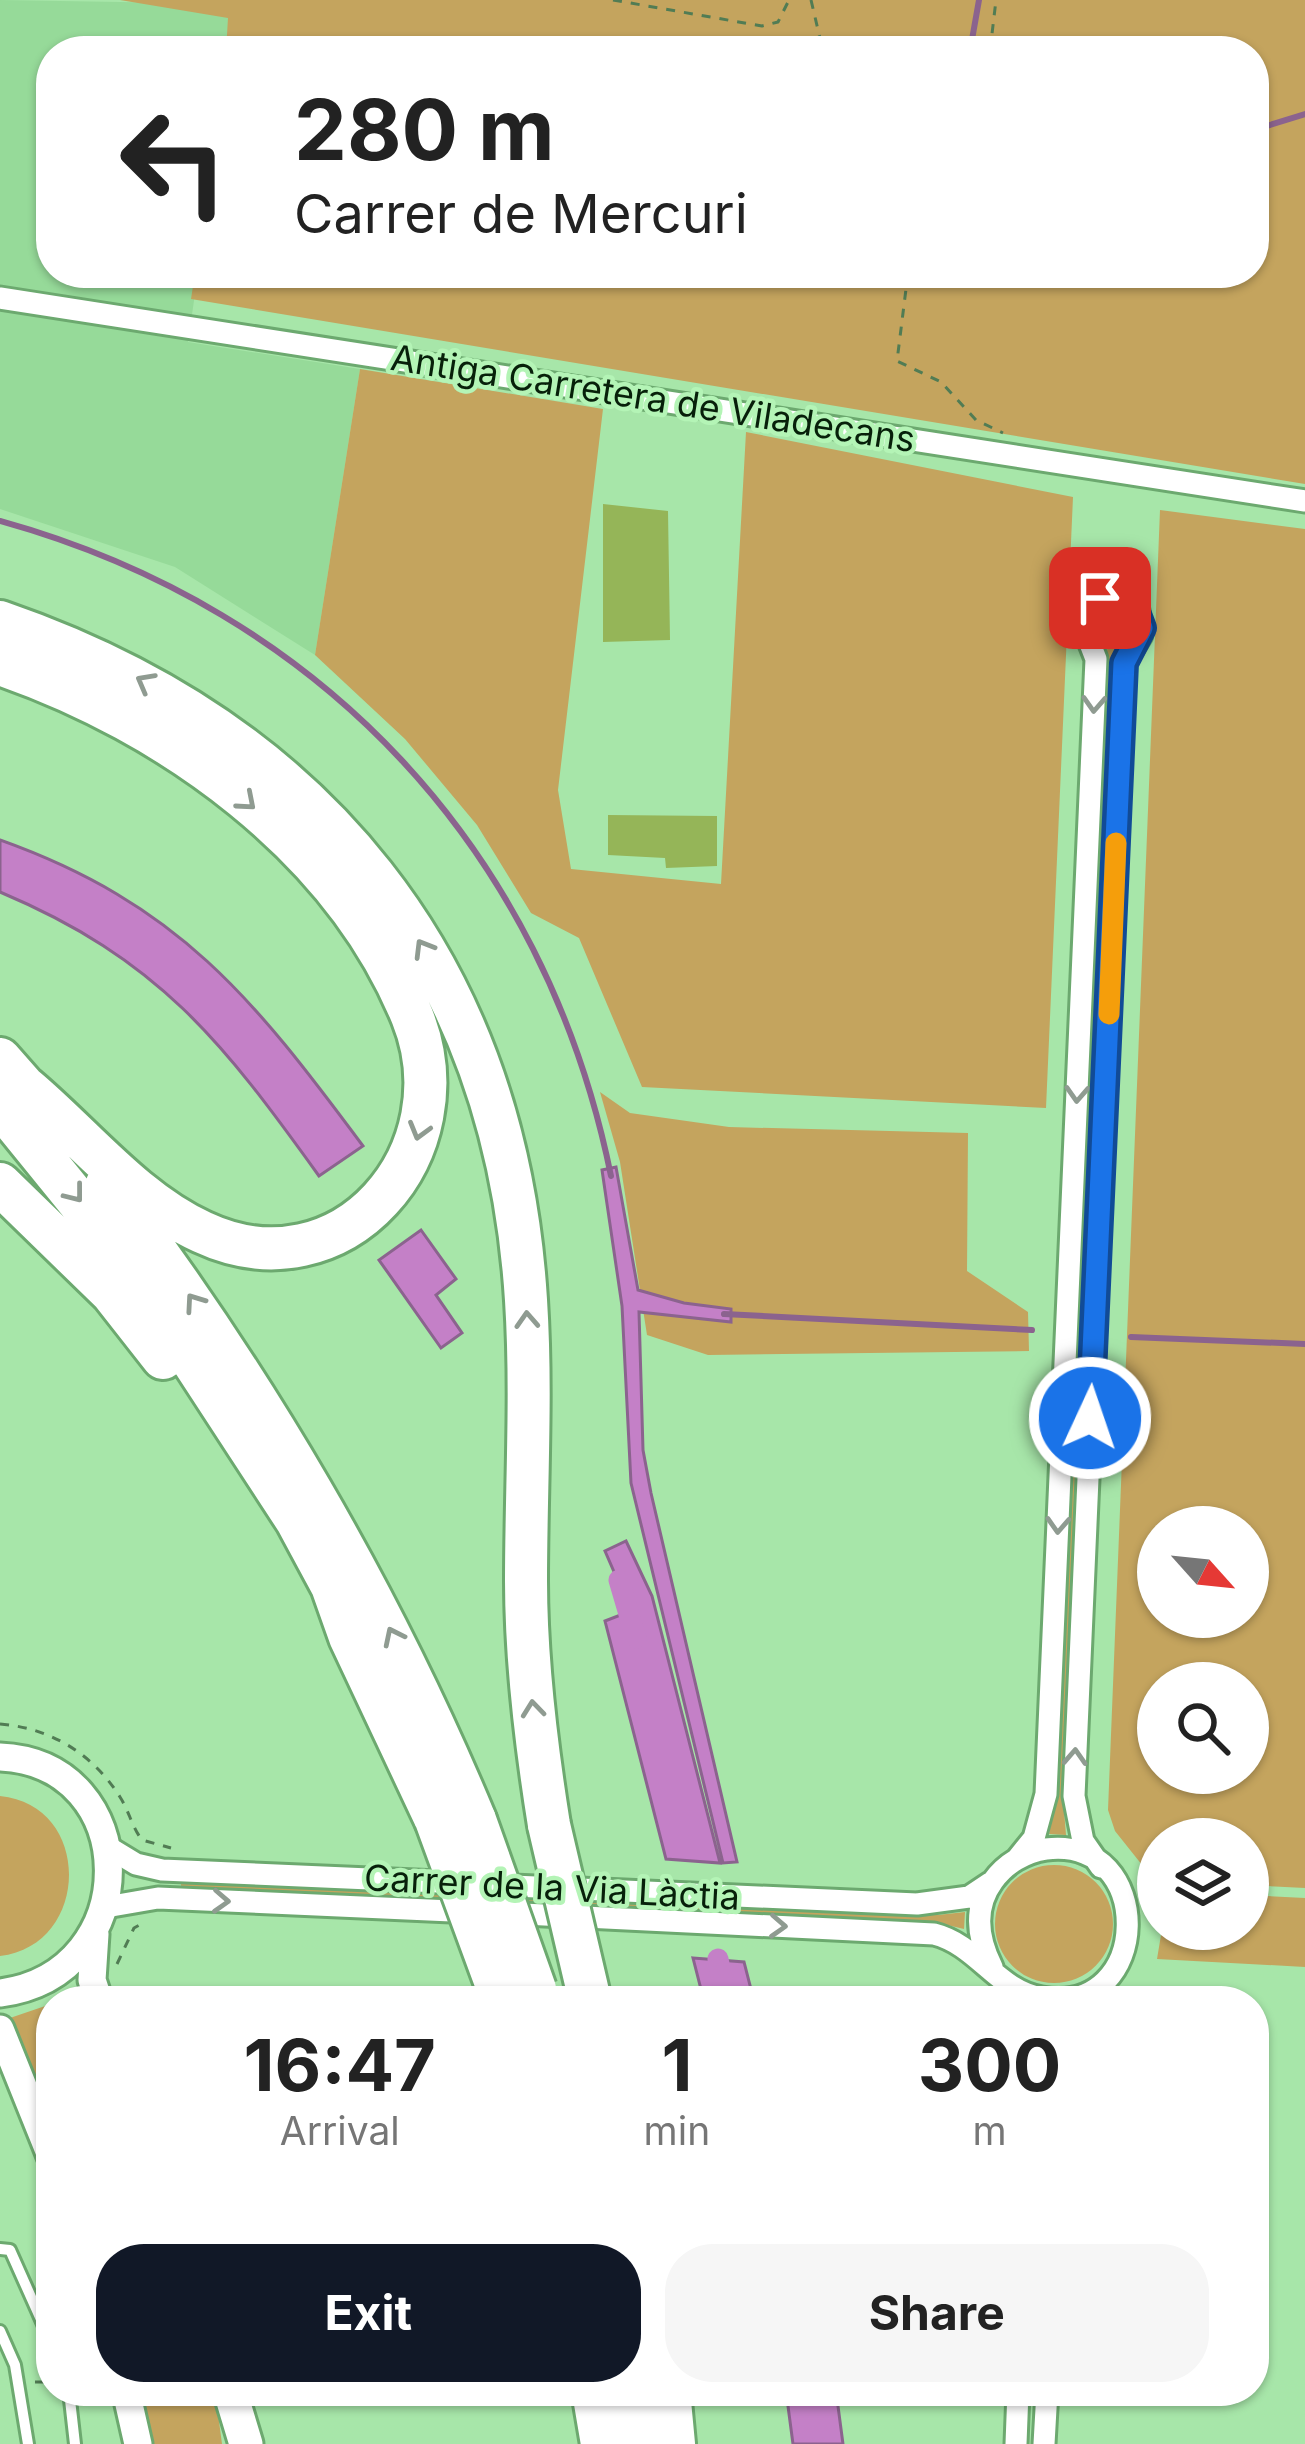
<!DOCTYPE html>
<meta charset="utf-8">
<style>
body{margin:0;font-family:Inter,sans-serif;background:#f6f6f6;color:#222;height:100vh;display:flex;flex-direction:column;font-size:45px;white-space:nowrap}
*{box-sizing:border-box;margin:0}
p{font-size:39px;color:#767676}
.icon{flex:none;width:66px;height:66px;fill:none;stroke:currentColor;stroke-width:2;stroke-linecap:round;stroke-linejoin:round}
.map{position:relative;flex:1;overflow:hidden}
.side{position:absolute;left:36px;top:1986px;width:1233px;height:420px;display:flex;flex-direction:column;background:#fff;border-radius:48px;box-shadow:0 3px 9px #0004}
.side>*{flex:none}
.banner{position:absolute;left:36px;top:36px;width:1233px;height:252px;border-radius:48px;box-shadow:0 3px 9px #0004;background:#fff;color:#222;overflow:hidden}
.needle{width:78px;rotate:117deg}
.tools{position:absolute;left:1137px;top:1506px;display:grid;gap:24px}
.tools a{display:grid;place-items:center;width:132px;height:132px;border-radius:50%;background:#fff;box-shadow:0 3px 9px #0004;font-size:60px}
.pin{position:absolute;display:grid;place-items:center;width:102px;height:102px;color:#fff;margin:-51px;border-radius:24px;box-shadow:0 6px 18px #0006}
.me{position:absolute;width:132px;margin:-66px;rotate:3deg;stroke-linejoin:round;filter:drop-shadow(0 0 9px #0008)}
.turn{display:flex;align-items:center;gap:42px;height:252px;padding:0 60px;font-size:54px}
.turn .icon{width:156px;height:156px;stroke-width:2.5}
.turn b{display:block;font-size:84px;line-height:102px}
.eta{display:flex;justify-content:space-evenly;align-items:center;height:204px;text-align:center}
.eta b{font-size:72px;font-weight:700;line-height:84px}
.cta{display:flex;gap:24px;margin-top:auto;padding:24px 60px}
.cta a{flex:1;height:138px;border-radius:48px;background:#111827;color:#fff;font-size:48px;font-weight:700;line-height:138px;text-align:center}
.cta a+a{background:#f6f6f6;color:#222}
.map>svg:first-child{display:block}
</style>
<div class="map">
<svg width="1305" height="2444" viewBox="0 0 1305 2444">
<rect width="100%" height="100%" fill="#a7e6a9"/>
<path fill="#96da99" d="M0,0L240,4L233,51H51V273H198L188,342L360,369L315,655L175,567L0,509Z"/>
<path fill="#c4a45e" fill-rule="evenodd" d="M120,0H1305V484L191,299L195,273H1254V51H226L228,18Z
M360,369L603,409L558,790L571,869L721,884L746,432L1073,497L1046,1108L642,1087L579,938L531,913L477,825L405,739L315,655Z
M1160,510L1305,529V1888L1248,1885V1839H1158L1154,1880L1115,1831L1108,1810ZM1158,1527H1248V1617H1158ZM1158,1683H1248V1773H1158Z
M1108,630H1115L1063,1798L1066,1835L1049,1834L1056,1797Z
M600,1092L630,1113L729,1127L968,1133L967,1271L1028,1312L1029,1351L708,1355L647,1335L620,1162Z
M0,1796C93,1805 91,1945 0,1956Z
M995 1924a59 59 0 1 1 118 0a59 59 0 1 1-118 0Z
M181,1881L938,1915L965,1912L964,1929L939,1923L181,1888Z
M1248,1895L1305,1898V1967L1157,1959L1162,1929H1248Z
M51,2004V2135L10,2018Z
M136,2391H215L222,2444H146Z"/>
<path fill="#c480c7" stroke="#8b638e" stroke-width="3" d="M0,840C179,904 253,998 363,1146L319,1176C222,1041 159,959 0,892Z
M616,1167L638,1290L684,1303L731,1309V1322L639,1312L643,1450L651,1493L737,1862L723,1863L631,1483L622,1306L602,1170Z
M421,1230L456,1279L436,1295L462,1333L441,1348L379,1260Z
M626,1541L652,1596L720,1863L666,1859L605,1621L631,1611L605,1551Z
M693,1958L744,1962L754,2001H704Z
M786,2391H836L843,2444H793Z"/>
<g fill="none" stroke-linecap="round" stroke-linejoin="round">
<path stroke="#8b638e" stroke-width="6" d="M970,51L979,0
M1254,130L1305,114
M0,521C321,610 545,850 611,1176
M724,1314L1032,1330
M1131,1337L1305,1344"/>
<path stroke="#c480c7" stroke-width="21" d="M619,1580L636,1638
M718,1959L726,2001"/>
</g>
<path fill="#95b558" d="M603,504L668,511L670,640L603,642Z
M608,815L717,816V866L666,868L665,858L608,855Z"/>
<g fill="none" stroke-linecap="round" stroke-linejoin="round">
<g stroke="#6ca96f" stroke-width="16">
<path id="service" d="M0,2249L10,2250L51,2342
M0,2331L15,2365L28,2444
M69,2391L75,2444"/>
</g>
<g stroke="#6ca96f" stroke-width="27">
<path id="minor" d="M0,298L1305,501
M108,1847L136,1864L162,1870L462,1883
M1017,1859L1034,1838L1046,1794L1096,659L1082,623L1099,598L1117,596L1138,610L1141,635L1124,663L1074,1796L1083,1841L1101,1867
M493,1885L917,1904L969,1897L990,1883
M106,1907L158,1898L474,1912
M505,1913L934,1934C978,1945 997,1991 1042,1998C1154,2018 1156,1835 1046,1849C1025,1852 1005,1864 993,1881C973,1908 978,1939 992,1967
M1016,2444L1018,2391
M1044,2444L1047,2391"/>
</g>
<g stroke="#6ca96f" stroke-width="33">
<path id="tertiary" d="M0,1757C143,1763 146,1974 0,1993
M95,1934L92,1980L99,2001
M0,2029L51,2156
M126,2391L138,2444"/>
</g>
<g stroke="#6ca96f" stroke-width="39">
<path id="secondary" d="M230,2391L246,2444"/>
</g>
<g stroke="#6ca96f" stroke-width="48">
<path id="motorway" d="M0,622C316,731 505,963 526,1300C532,1394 526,1487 526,1581C526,1663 536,1744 549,1825
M0,664C169,722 342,845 412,1016C467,1151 343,1298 202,1232C134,1201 82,1135 26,1088
M0,1059L44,1109
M0,1105L130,1265L297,1521L332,1586L350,1637L436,1820
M0,1184L112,1293L163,1358
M107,1184C256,1383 379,1590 475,1820
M593,2391L602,2444
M631,2391L639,2444
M669,2391L674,2444"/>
</g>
<path stroke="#517c54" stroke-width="3" stroke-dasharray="9 9" stroke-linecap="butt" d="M613,0L762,26L778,22L789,0
M811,0L823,51
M990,51L996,0
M908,273L897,361L941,382L976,420L1003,433
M0,1724C51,1728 93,1754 120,1797C129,1811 132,1827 142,1840L171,1848
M117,1964L134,1928L143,1923
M35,2382H51"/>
<use href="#service" stroke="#fff" stroke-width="10"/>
<use href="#minor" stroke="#fff" stroke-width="21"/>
<use href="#tertiary" stroke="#fff" stroke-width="27"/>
<use href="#secondary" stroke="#fff" stroke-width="33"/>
<use href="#motorway" stroke="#fff" stroke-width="42"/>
<g stroke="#6ca96f" stroke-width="48" stroke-linecap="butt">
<path id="motorway-bridge" d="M436,1820L501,1997
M475,1820L535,1989
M549,1825L588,1992"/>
</g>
<use href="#motorway-bridge" stroke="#fff" stroke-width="42"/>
</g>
<defs><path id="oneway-chevron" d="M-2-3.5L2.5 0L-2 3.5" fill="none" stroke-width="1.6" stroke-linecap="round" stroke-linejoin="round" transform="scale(3)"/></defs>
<g stroke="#8f9b91">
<use href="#oneway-chevron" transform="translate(145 682) rotate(-151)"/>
<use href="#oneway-chevron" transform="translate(1094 704) rotate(93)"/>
<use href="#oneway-chevron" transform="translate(247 802) rotate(41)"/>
<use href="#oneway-chevron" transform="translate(423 948) rotate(-121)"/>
<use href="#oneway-chevron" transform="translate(1077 1094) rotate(93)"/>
<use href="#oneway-chevron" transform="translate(419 1131) rotate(106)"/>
<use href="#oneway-chevron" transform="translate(75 1194) rotate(52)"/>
<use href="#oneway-chevron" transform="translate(194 1302) rotate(-125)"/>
<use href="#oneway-chevron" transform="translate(527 1320) rotate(-93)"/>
<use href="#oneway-chevron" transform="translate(1058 1525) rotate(93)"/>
<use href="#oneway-chevron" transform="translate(393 1636) rotate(-116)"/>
<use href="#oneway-chevron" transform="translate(533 1709) rotate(-96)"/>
<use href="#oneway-chevron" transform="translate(1075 1757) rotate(-87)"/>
<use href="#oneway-chevron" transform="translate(221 1901) rotate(3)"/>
<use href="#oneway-chevron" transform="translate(778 1926) rotate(3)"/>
</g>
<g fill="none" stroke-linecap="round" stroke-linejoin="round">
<g stroke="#114b97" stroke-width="30">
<path id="route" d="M1090,1418L1124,663L1142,628L1133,604L1118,596L1100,598"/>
</g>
<use href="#route" stroke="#1a73e8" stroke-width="21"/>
<path stroke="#f59e0b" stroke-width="21" d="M1109,1014L1116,843"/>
</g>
<g text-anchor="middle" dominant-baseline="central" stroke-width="9" stroke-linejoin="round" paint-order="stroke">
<g font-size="36" fill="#07200a" stroke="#b4f4b6">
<text transform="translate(653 398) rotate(9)">Antiga Carretera de Viladecans</text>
<text transform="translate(552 1887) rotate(3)">Carrer de la Via Làctia</text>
</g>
</g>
</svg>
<div class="tools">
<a><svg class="needle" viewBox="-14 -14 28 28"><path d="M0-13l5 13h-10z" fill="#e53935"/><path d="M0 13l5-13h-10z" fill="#767676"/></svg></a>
<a><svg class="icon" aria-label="search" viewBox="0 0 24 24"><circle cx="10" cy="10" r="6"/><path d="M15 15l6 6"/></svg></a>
<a><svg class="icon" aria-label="layers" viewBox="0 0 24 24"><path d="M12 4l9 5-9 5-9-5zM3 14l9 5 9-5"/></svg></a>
</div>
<div class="pin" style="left:1100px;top:598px;background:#d93025"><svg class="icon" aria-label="arrive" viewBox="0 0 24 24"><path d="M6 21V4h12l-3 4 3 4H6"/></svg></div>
<svg class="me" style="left:1090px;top:1418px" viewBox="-20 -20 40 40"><circle r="17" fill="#1a73e8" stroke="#fff" stroke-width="3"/><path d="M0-11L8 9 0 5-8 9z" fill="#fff"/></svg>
<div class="banner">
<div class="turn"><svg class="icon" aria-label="left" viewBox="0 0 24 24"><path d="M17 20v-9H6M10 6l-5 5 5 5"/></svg><div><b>280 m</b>Carrer de Mercuri</div></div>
</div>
<section class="side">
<div class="eta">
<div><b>16:47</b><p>Arrival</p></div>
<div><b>1</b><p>min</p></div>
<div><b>300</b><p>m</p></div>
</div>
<div class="cta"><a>Exit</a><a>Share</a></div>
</section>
</div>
